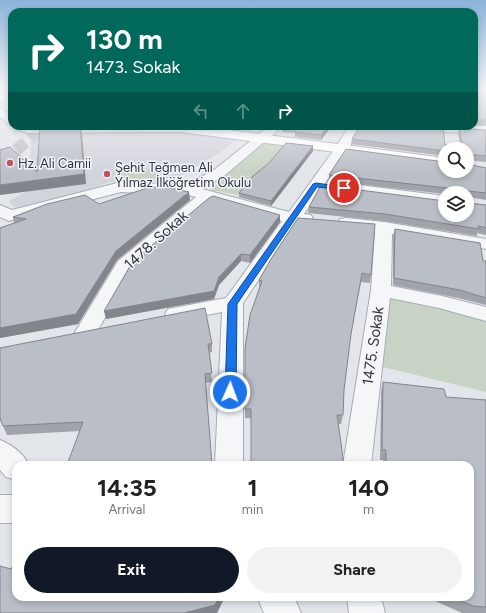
<!DOCTYPE html>
<meta charset="utf-8">
<style>
body{margin:0;font-family:Figtree,sans-serif;background:#f2f2f2;color:#222;height:100vh;display:flex;flex-direction:column;font-size:15px;white-space:nowrap}
*{box-sizing:border-box;margin:0}
p{font-size:13px;color:#767676}
.icon{flex:none;width:22px;height:22px;fill:none;stroke:currentColor;stroke-width:2;stroke-linecap:round;stroke-linejoin:round}
.map{position:relative;flex:1;overflow:hidden}
.sheet{position:absolute;left:12px;top:461px;width:462px;height:140px;display:flex;flex-direction:column;background:#fff;border-radius:12px;box-shadow:0 2px 6px #0003}
.sheet>*{flex:none}
.hud{position:absolute;left:8px;top:8px;width:470px;height:122px;border-radius:12px;box-shadow:0 2px 6px #0003;background:#00695c;color:#fff;overflow:hidden}
.tools{position:absolute;left:438px;top:142px;display:grid;gap:8px}
.tools a{display:grid;place-items:center;width:36px;height:36px;border-radius:50%;background:#fff;box-shadow:0 2px 6px #0003;font-size:20px}
.pin{position:absolute;display:grid;place-items:center;width:34px;height:34px;color:#fff;margin:-17px;border:2px solid #fff;border-radius:50%;box-shadow:0 1px 4px #0007}
.me{position:absolute;width:44px;margin:-22px;rotate:2deg;stroke-linejoin:round;filter:drop-shadow(0 0 3px #0008)}
.turn{display:flex;align-items:center;gap:14px;height:84px;padding:0 12px;font-size:18px}
.turn .icon{width:52px;height:52px;stroke-width:2.5}
.turn b{display:block;font-size:28px;line-height:34px}
.lanes{display:flex;align-items:center;height:38px;padding:0 12px;background:#0003;justify-content:center;gap:20px;direction:ltr}
.lanes .off{opacity:.35}
.eta{display:flex;justify-content:space-evenly;align-items:center;height:68px;text-align:center}
.eta b{font-size:24px;font-weight:700;line-height:28px}
.button{display:flex;gap:8px;margin-top:auto;padding:8px 12px}
.button a{flex:1;height:46px;border-radius:24px;background:#111827;color:#fff;font-size:16px;font-weight:700;line-height:46px;text-align:center}
.button a+a{background:#f2f2f2;color:#222}
.map>svg:first-child{display:block}
</style>
<div class="map">
<svg width="486" height="613" viewBox="0 0 486 613">
<rect width="100%" height="100%" fill="#e2e5ea"/>
<path fill="#d1d4db" d="M153,130L208,133L240,137L222,151L179,177L156,181L110,182L19,213L9,201L27,191L32,134L42,131Z"/>
<path fill="#c7d3c4" d="M263,141L286,145L238,195L211,190Z
M158,171V178L117,180L118,173Z
M388,298L486,319V392L371,364Z"/>
<g fill="none" stroke-linecap="round" stroke-linejoin="round">
<path stroke="#bec1c8" stroke-width="12" stroke-dasharray="12 6" stroke-linecap="butt" d="M16,150L46,126"/>
<path stroke="#bec1c8" stroke-width="16" stroke-dasharray="16 8" stroke-linecap="butt" d="M0,163L17,149"/>
<g stroke="#a8acb4" stroke-width="2">
<path id="street" d="M2,89H12L4,101L0,102V91Z
M0,108L12,115V125L8,124L0,117Z
M14,126H152L153,128L147,132L27,133L16,129Z
M269,126H283L224,176L202,189L289,212L336,147L349,126H361L349,148L304,214L311,215L313,219L311,223H297L243,303V465H215L222,312L176,321L168,319L165,314L168,309L226,298L282,221L211,201L133,268L94,337L86,339L78,337L75,332L118,261L196,197L188,195L121,192L9,221L0,217V205L12,210L121,182L186,185L214,170Z
M397,126H486V134L403,130Z
M344,183L445,196V206L339,191L336,188L339,185Z
M346,218L384,222L486,239V249L392,234L391,286L442,296L486,307V321L439,308L390,298L371,465H343L371,290L375,231L340,227L338,223L340,219Z
M0,440C12,445 23,453 29,465H16V480L6,477L0,470Z
M0,495H16V523H0Z
M257,597H294L301,613H264Z
M347,597H381L385,613H349Z"/>
</g>
<g stroke="#a8acb4" stroke-width="2">
<path id="secondary" d="M134,126H197L445,158V166L181,132H147L135,129Z"/>
</g>
<use href="#street" fill="#f5f6f8" fill-rule="evenodd"/>
<use href="#secondary" fill="#fff" fill-rule="evenodd"/>
</g>
<path fill="#a0a3aa" d="M12,89V97H8L7,93Z
M474,89H486V125H474Z
M332,126L321,140L295,137V133L282,132V127Z
M459,128L486,130V162L467,160V164L486,168V200L468,197V203L486,205V235L477,233V236L384,221L308,213L309,207L445,215L467,193H445V194L329,181V175L467,171L445,149V156L351,144L352,139L460,145L458,134Z
M313,151L271,206L239,197V193Z
M190,200L117,260L78,324L0,338V228L14,223L13,217L99,204Z
M280,222L250,263L241,261L219,285L214,299L106,319Z
M395,229L483,261H486V305L458,298L393,285V236Z
M271,259L371,275L370,283L361,282L350,338L344,390L343,415L341,424L245,418V348L259,289V280Z
M212,344V352L209,353L212,382L206,383L80,431L7,435L0,419V348Z
M383,382L446,397L486,400V613H462L426,597H470V465H384L383,460H380L381,392Z"/>
<path fill="#82858b" d="M80,126L82,134L86,184L0,195V185L84,174Z
M328,126H332L321,140V135Z
M313,146V151L271,206V201Z
M189,192L190,200L117,260L78,324L0,338V328L116,251Z
M280,215V222L250,263V255Z
M241,254V261L219,285L214,299L106,319L104,311L219,277Z
M219,597H225L217,613H184Z"/>
<path fill="#babec6" stroke="#82858b" d="M10,89H12V92L7,93Z
M474,89H486V120H474Z
M56,126H80L84,174L0,185V150L10,147L37,172L40,127Z
M282,126H328L321,135L295,132L298,128L282,127Z
M360,126H404L443,128L445,145H460L462,143L459,128L486,130V156L467,154V164L486,168V193L468,191V203L486,205V228L478,226L479,229L385,214L309,207L321,185L445,201V215H467V193H447V188L329,175L346,149L445,162V171H467V149H445V151L352,139Z
M286,143L313,146L271,201L239,193L253,176L268,164Z
M150,187L170,188L189,192L116,251L76,314L0,328V228L26,219L13,217L47,204L85,195L99,204Z
M213,196L280,215L250,255L241,254L219,277L214,291L104,311L133,261L209,198Z
M298,218L375,224L371,275L362,273L351,334L344,390L343,415H337L343,458V465H251V409H245V348L250,315L262,281L259,280L271,259Z
M395,229L480,243L483,261H486V298L460,290L394,278Z
M205,308L212,344H208L212,373L205,374L212,465H67L83,422L3,426L0,418V348Z
M383,382L444,389L446,397L486,400V607L473,606L452,597H470V465H386V450H382Z
M16,560V597H219L215,605L184,613H0V566L11,569Z"/>
<linearGradient id="sky" x2="0" y2="1"><stop stop-color="#8bb3da"/><stop offset="0.51" stop-color="#f2f3f6"/><stop offset="1" stop-color="#f2f3f6" stop-opacity="0"/></linearGradient>
<rect width="486" height="175" fill="url(#sky)"/>
<path fill="#1a73e8" stroke="#114b97" d="M316,183L344,187L348,188L344,190L317,187L237,304L236,392L234,394H226L225,392L228,304L313,184Z"/>
<g fill="#c35360" stroke="#f2f4f7" stroke-width="1.5">
<circle cx="10" cy="163" r="4"/>
<circle cx="107" cy="174" r="4"/>
</g>
<g text-anchor="middle" dominant-baseline="central" stroke-width="3" stroke-linejoin="round" paint-order="stroke">
<g font-size="13" fill="#2c3340" stroke="#f2f4f7" text-anchor="start">
<text x="18" y="163">Hz. Ali Camii</text>
<text x="115" y="167">Şehit Teğmen Ali<tspan x="115" dy="15">Yılmaz İlköğretim Okulu</tspan></text>
</g>
<g font-size="15" fill="#2c3340" stroke="#f2f4f7">
<text transform="translate(156 240) rotate(-42)">1478. Sokak</text>
<text transform="translate(373 346) rotate(-82)">1475. Sokak</text>
</g>
</g>
</svg>
<div class="tools">
<a><svg class="icon" aria-label="search" viewBox="0 0 24 24"><circle cx="10" cy="10" r="6"/><path d="M15 15l6 6"/></svg></a>
<a><svg class="icon" aria-label="layers" viewBox="0 0 24 24"><path d="M12 4l9 5-9 5-9-5zM3 14l9 5 9-5"/></svg></a>
</div>
<div class="pin" style="left:344px;top:188px;background:#d93025"><svg class="icon" aria-label="arrive" viewBox="0 0 24 24"><path d="M6 21V4h12l-3 4 3 4H6"/></svg></div>
<svg class="me" style="left:230px;top:392px" viewBox="-20 -20 40 40"><circle r="17" fill="#1a73e8" stroke="#fff" stroke-width="3"/><path d="M0-11L8 9 0 5-8 9z" fill="#fff"/></svg>
<div class="hud">
<div class="turn"><svg class="icon" aria-label="right" viewBox="0 0 24 24"><path d="M7 20v-9h11M14 6l5 5-5 5"/></svg><div><b>130 m</b>1473. Sokak</div></div>
<div class="lanes"><svg class="icon off" aria-label="left" viewBox="0 0 24 24"><path d="M17 20v-9H6M10 6l-5 5 5 5"/></svg><svg class="icon off" aria-label="ahead" viewBox="0 0 24 24"><path d="M12 20V5M6 11l6-6 6 6"/></svg><svg class="icon" aria-label="right" viewBox="0 0 24 24"><path d="M7 20v-9h11M14 6l5 5-5 5"/></svg></div>
</div>
<section class="sheet">
<div class="eta">
<div><b>14:35</b><p>Arrival</p></div>
<div><b>1</b><p>min</p></div>
<div><b>140</b><p>m</p></div>
</div>
<div class="button"><a>Exit</a><a>Share</a></div>
</section>
</div>
